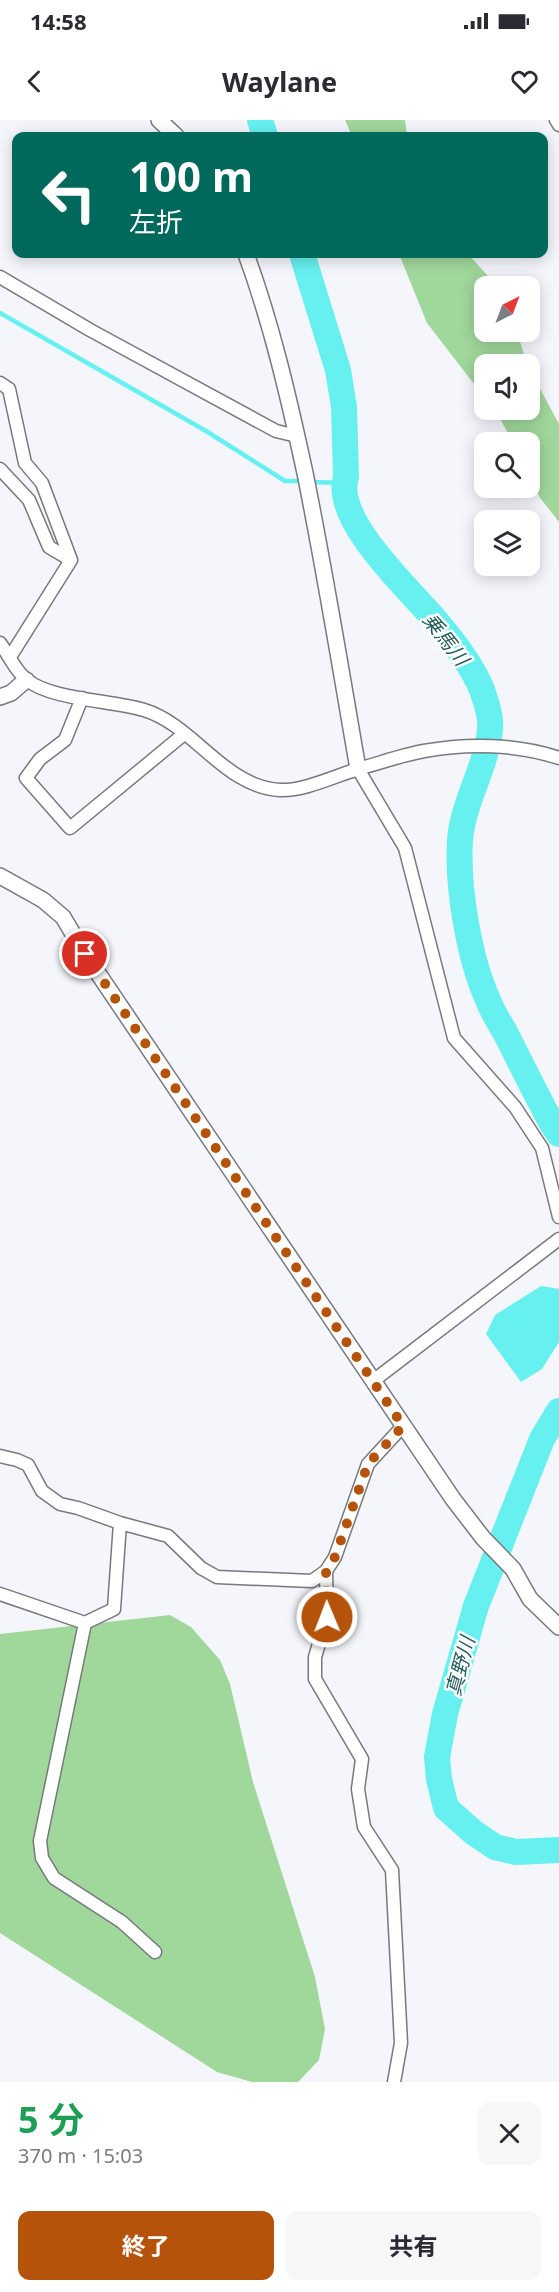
<!DOCTYPE html>
<html lang="ja">
<meta charset="utf-8">
<style>
body{margin:0;font-family:"Noto Sans","Noto Sans JP",sans-serif;background:#f7f7f7;color:#2b2b33;height:100vh;display:flex;flex-direction:column;font-size:22px;white-space:nowrap}
*{box-sizing:border-box;margin:0}
p{font-size:20px;color:#7c7c81}
.icon{flex:none;width:33px;height:33px;fill:none;stroke:currentColor;stroke-width:2;stroke-linecap:round;stroke-linejoin:round}
.map{position:relative;height:1962px;overflow:hidden}
.panel{display:flex;flex-direction:column;background:#fff;flex:1}
.panel>*{flex:none}
.guide{position:absolute;left:12px;top:12px;width:536px;height:126px;border-radius:12px;box-shadow:0 3px 15px #0003;background:#00695c;color:#fff;overflow:hidden}
.needle{width:39px;rotate:42deg}
.controls{position:absolute;left:474px;top:156px;display:grid;gap:12px}
.controls a{display:grid;place-items:center;width:66px;height:66px;border-radius:12px;background:#fff;box-shadow:0 3px 15px #0003;font-size:30px}
.pin{position:absolute;display:grid;place-items:center;width:51px;height:51px;color:#fff;margin:-26px;border:3px solid #fff;border-radius:50%;box-shadow:0 2px 6px #0007}
.me{position:absolute;width:66px;margin:-33px;rotate:359deg;stroke-linejoin:round;filter:drop-shadow(0 0 4px #0008)}
.turn{display:flex;align-items:center;gap:21px;height:126px;padding:0 18px;font-size:27px}
.turn .icon{width:78px;height:78px;stroke-width:2.5}
.turn b{display:block;font-size:42px;line-height:51px}
.round{display:grid;place-items:center;flex:none;width:63px;height:63px;border-radius:12px;background:#f7f7f7}
.head{display:flex;align-items:center;justify-content:space-between;height:102px;padding:0 18px}
h1{font-size:36px;font-weight:700;line-height:45px;color:#1e9e55}
.button{display:flex;gap:12px;margin-top:auto;padding:12px 18px}
.button a{flex:1;height:69px;border-radius:12px;background:#b45309;color:#fff;font-size:24px;font-weight:700;line-height:69px;text-align:center}
.button a+a{background:#f7f7f7;color:#2b2b33}
.status{display:flex;justify-content:space-between;align-items:center;height:42px;padding:0 30px;background:#fff;direction:ltr}
.status svg{height:16px;fill:currentColor}
header{display:flex;justify-content:space-between;align-items:center;height:78px;padding:0 18px;background:#fff;font-size:27px;font-weight:700}
.map>svg:first-child{display:block}
</style>
<div class="status"><b>14:58</b><svg viewBox="0 0 49 12"><path d="M0 12V9h3v3zM5 12V6h3v6zM10 12V3h3v9zM15 12V0h3v12zM26 1h20v11H26zM47 4h2v5h-2z"/></svg></div>
<header><svg class="icon" aria-label="back" viewBox="0 0 24 24"><path d="M15 5l-7 7 7 7"/></svg>Waylane<svg class="icon" aria-label="heart" viewBox="0 0 24 24"><path d="M12 20l-8-8c-3-5 5-10 8-4 3-6 11-1 8 4z"/></svg></header>
<div class="map">
<svg width="559" height="1962" viewBox="0 0 559 1962">
<rect width="100%" height="100%" fill="#f4f6fb"/>
<path fill="#a0d79b" d="M345,0H405L407,16H352Z
M399,134H468L497,166H484V212H517L527,244H484V277L427,203Z
M530,250L559,304V402L540,378L530,357V322H513L495,290H530Z
M170,1495L191,1507L220,1540L230,1564L253,1662L315,1857L325,1909L319,1940L298,1962H252L217,1952L0,1813V1514Z"/>
<path fill="#67f0f0" d="M541,1166L559,1169V1222L542,1249L521,1262L486,1214L495,1195Z"/>
<g fill="none" stroke-linecap="round" stroke-linejoin="round">
<path stroke="#67f0f0" stroke-width="4.5" d="M0,193L206,311L285,361H303
M311,362L344,363"/>
<path stroke="#67f0f0" stroke-width="26" d="M260,0L265,16
M302,134L338,250L344,287L346,357C332,400 412,472 437,502C454,522 479,555 485,579C488,588 491,602 490,610C486,648 463,682 460,720C457,767 469,838 488,880C492,891 499,902 505,912C520,942 535,972 551,1002L559,1014
M559,1291L542,1319L476,1486L445,1594L437,1637L439,1659L446,1688L473,1712L495,1727L516,1732L559,1730"/>
<g stroke="#77797d" stroke-width="15">
<path id="minor" d="M556,0L559,5
M0,157L90,210L276,311L297,316
M0,263L9,269L25,343L42,363L71,440L10,537
M0,349L29,380L49,427L71,440
M0,523C8,534 16,552 27,560C52,580 111,580 144,590C194,605 224,667 280,670C304,671 335,656 358,649C380,643 402,635 424,631C468,623 517,624 559,638
M82,578L65,620L40,639L26,658L70,708L184,614
M358,649L405,728L454,918L515,987L542,1028L559,1097
M373,1261L559,1119
M0,1336L17,1340L28,1345L42,1371L60,1384L78,1388L120,1403L168,1416L201,1448L217,1457L312,1461L326,1451L335,1437L368,1344L403,1306
M326,1451L327,1497L315,1537V1559L362,1639L358,1669L364,1707L392,1750L401,1923L394,1962
M0,1474L85,1503L114,1489L120,1403
M85,1503L40,1721L42,1738L54,1758L122,1802L155,1832"/>
</g>
<g stroke="#77797d" stroke-width="18">
<path id="tertiary" d="M159,0L176,16
M246,134C272,205 289,279 305,353C325,452 341,551 358,649
M0,577L11,573L26,560
M0,756L43,780L63,797L85,834L453,1379L483,1418L513,1449L530,1479L559,1507"/>
</g>
<use href="#minor" stroke="#fff" stroke-width="12"/>
<use href="#tertiary" stroke="#fff" stroke-width="15"/>
</g>
<g fill="none" stroke-linecap="round" stroke-linejoin="round">
<path stroke="#b45309" stroke-width="10" stroke-dasharray="0 18" d="M85,834L403,1306L368,1344L335,1437L326,1451L327,1497"/>
</g>
<g text-anchor="middle" dominant-baseline="central" stroke-width="5" stroke-linejoin="round" paint-order="stroke">
<g font-size="20" font-style="italic" fill="#235d5d" stroke="#fff">
<text transform="translate(446 519) rotate(52)">乗馬川</text>
<text transform="translate(460 1546) rotate(-75)">真野川</text>
</g>
</g>
</svg>
<div class="controls">
<a><svg class="needle" viewBox="-14 -14 28 28"><path d="M0-13l5 13h-10z" fill="#e53935"/><path d="M0 13l5-13h-10z" fill="#7c7c81"/></svg></a>
<a><svg class="icon" aria-label="sound" viewBox="0 0 24 24"><path d="M4 9h4l5-4v14l-5-4H4zM17 9q2 3 0 6"/></svg></a>
<a><svg class="icon" aria-label="search" viewBox="0 0 24 24"><circle cx="10" cy="10" r="6"/><path d="M15 15l6 6"/></svg></a>
<a><svg class="icon" aria-label="layers" viewBox="0 0 24 24"><path d="M12 4l9 5-9 5-9-5zM3 14l9 5 9-5"/></svg></a>
</div>
<div class="pin" style="left:85px;top:834px;background:#d93025"><svg class="icon" aria-label="arrive" viewBox="0 0 24 24"><path d="M6 21V4h12l-3 4 3 4H6"/></svg></div>
<svg class="me" style="left:327px;top:1497px" viewBox="-20 -20 40 40"><circle r="17" fill="#b45309" stroke="#fff" stroke-width="3"/><path d="M0-11L8 9 0 5-8 9z" fill="#fff"/></svg>
<div class="guide">
<div class="turn"><svg class="icon" aria-label="left" viewBox="0 0 24 24"><path d="M17 20v-9H6M10 6l-5 5 5 5"/></svg><div><b>100 m</b>左折</div></div>
</div>
</div>
<section class="panel">
<div class="head"><div><h1>5 分</h1><p>370 m · 15:03</p></div><a class="round"><svg class="icon" aria-label="close" viewBox="0 0 24 24"><path d="M6 6l12 12M18 6L6 18"/></svg></a></div>
<div class="button"><a>終了</a><a>共有</a></div>
</section>
